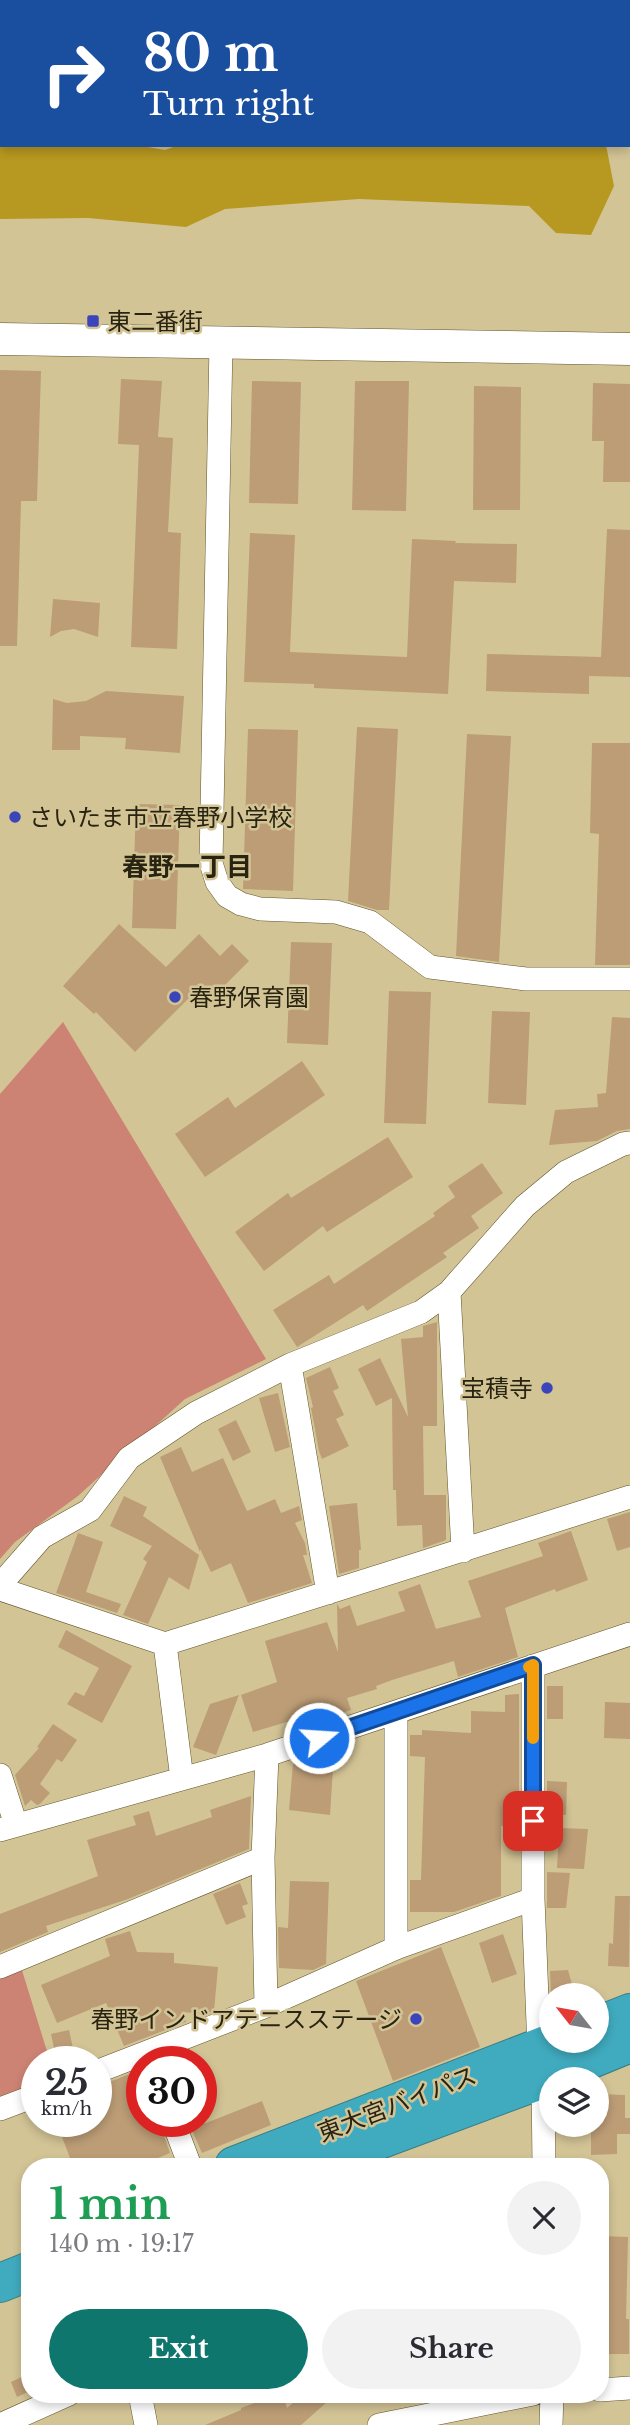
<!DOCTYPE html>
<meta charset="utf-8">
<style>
body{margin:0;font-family:"Libre Baskerville","Noto Sans JP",serif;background:#f2f2f3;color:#2b2b33;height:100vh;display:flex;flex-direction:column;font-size:26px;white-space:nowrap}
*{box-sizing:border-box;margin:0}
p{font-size:23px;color:#7c7c81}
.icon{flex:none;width:38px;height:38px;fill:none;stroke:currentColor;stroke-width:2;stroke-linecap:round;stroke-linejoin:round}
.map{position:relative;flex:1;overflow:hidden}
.side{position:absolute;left:21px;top:2158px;width:588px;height:245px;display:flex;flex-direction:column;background:#fff;border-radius:28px;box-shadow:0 4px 10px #0003}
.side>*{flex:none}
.top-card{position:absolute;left:0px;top:0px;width:630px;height:147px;box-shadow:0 4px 10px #0003;background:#1a4fa0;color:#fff;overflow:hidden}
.needle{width:46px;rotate:301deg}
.fabs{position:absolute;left:539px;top:1983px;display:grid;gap:14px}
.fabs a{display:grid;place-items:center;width:70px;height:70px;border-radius:50%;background:#fff;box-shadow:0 4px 10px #0003;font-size:35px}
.speed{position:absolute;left:21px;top:2046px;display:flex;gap:14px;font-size:35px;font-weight:700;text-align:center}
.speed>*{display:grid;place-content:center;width:91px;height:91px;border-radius:50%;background:#fff;box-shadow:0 4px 10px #0003;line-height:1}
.speed small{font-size:18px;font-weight:400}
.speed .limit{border:10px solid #d22;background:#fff;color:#111}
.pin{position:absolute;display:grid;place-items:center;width:60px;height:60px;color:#fff;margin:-30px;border-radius:14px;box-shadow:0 4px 10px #0006}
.me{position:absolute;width:77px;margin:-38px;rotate:72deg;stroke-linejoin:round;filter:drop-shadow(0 0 5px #0008)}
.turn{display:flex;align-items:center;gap:24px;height:147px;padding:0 28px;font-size:32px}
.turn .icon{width:91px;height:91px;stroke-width:2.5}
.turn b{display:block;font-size:49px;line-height:60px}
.round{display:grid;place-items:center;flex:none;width:74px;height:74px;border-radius:37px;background:#f2f2f3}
.headline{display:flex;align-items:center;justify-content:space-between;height:119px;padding:0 28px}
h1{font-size:42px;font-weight:700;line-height:52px;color:#1e9e55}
.cta{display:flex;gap:14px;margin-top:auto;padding:14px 28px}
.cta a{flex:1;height:80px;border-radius:42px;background:#0f766e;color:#fff;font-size:28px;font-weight:700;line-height:80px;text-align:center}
.cta a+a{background:#f2f2f3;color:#2b2b33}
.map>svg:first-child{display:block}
</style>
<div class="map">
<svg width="630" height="2425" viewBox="0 0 630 2425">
<rect width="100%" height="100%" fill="#d3c496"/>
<path fill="#cd8373" d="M63,1022L266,1359L185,1399L78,1496L15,1542L0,1559V1094Z
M21,1967L50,2061L37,2062V2090L0,2104V1976Z"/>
<path fill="#b79820" d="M0,123L2,124V145H136L165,150L179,145H606L614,186L591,235L556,233L529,206L359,199L225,209L186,227L88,218L0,219Z"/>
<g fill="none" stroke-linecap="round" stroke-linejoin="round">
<path stroke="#b79820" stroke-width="33" d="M134,0L152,2
M628,37H630"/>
</g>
<path fill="#bc9d76" d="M0,370L41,371L37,501H21L17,646H0Z
M121,379L162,381L158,437L173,438L168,532L181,533L177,649L131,647L139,445L118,444Z
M252,381L301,382L298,504L249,503Z
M355,381H409L406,511L352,510Z
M593,383L630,384V482H603L604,441H592Z
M474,386L521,387L520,510H473Z
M607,529L630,530V677L589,676V694L486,691L487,654L601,657Z
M250,533L295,535L290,652L407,657L412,539L456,541L455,543L517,544L516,583L454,581L448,694L314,688V684L244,682Z
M53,599L100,603L98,637L74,629L61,631L50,637Z
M106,691L184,696L180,753L125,749L126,738L80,736V750H52L53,699L67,703L86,701Z
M357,727L398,729L389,910H377L348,901Z
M248,729L298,730L293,891L243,889Z
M467,734L511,736L499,962L456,956Z
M592,743H630V965H595L599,834L590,833Z
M136,804L180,805L176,929L132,928Z
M119,924L166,967L199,934L220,956L232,944L249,961L213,997L201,986L135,1052L96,1012L94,1014L63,986Z
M291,942L332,943L328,1045L287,1043Z
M389,991L431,992L426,1124L384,1123Z
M492,1011L530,1012L526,1105L488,1103Z
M612,1017L630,1018V1129L617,1131L597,1141L549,1145L555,1110L598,1107L597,1094L606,1093Z
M302,1061L325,1095L205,1177L175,1134L228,1097L235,1108Z
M388,1137L413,1177L327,1232L323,1226L264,1271L235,1232L288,1193L291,1198Z
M482,1163L503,1193L471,1216L479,1228L443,1253L447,1257L367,1311L363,1305L297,1347L273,1310L329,1275L334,1284L435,1216L433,1213L455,1197L448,1186Z
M437,1322V1426H423L424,1495H446V1540L423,1548L422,1525L397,1526L396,1490H393L392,1398L376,1406L358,1369L380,1358L408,1417L401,1339L423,1337V1326Z
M330,1367L339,1388L333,1391L344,1415L336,1419L349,1446L322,1459L319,1451L311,1408L313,1407L306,1378Z
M278,1393L290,1447L275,1452L259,1398Z
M236,1420L251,1452L233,1461L218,1429Z
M181,1447L192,1472L223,1458L247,1511L275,1499L281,1513L299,1506L302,1520L295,1523L305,1543L307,1555H303L312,1583L248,1603L231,1563L211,1572L200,1549V1552L160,1457Z
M124,1496L147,1507L143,1516L199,1555L189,1590L169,1577L148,1624L123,1615L147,1562L143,1559L152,1546L110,1526Z
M357,1503L361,1550H359V1568L339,1574L329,1506Z
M630,1512V1547L617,1551L607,1519Z
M571,1531L588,1580L556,1592L555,1589L505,1608L518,1657L458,1677L454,1661L392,1680L376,1686L377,1689L347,1698L351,1710L332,1716L330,1709L253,1732L241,1695L277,1682L265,1641L327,1622L338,1652L337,1604L340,1609L350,1605L357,1626L405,1611L398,1592L420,1584L436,1629L481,1617L468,1581L543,1556L538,1543Z
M78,1533L103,1542L86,1592L121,1604L117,1613L56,1593Z
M66,1630L132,1666L102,1723L67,1704L75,1692L84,1696L99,1668L58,1647Z
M547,1686H563V1719H547Z
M519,1694V1827L501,1826V1896L454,1912H410V1880H421L425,1757L410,1756V1735H422V1730L471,1733V1711L505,1712V1695Z
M239,1695L216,1755L193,1747L210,1704Z
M605,1702L630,1703V1739L604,1738Z
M53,1724L77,1740L62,1762L57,1759L40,1784L50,1793L40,1804L37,1805L31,1800L25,1806L15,1775L39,1748L37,1747Z
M293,1764L333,1769L330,1815L289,1810Z
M547,1781L567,1782L566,1815L547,1814Z
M251,1796L249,1849L128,1899L46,1926L48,1932L0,1952V1914L98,1876L87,1840L136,1825L133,1816L149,1811L156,1836L212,1817L210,1810Z
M559,1828L588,1829L584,1869L557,1868Z
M547,1872L570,1873L566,1908H547Z
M290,1881L329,1882L326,1964L313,1970L279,1968L278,1927L288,1928Z
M240,1883L248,1904L242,1906L246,1917L226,1925L213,1894Z
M615,1896H630L629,1967L608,1966L609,1943L613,1944Z
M130,1931L137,1952L174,1953V1963L218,1967L214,2011L206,2014L182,2012L186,2022L124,2046L106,2003L57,2023L41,1985L110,1956L105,1939Z
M503,1934L517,1974L492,1983L479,1943Z
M441,1947L480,2047L393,2081L356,1981Z
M568,1970L575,1995H551L550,1971Z
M69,2030L76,2062H57L51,2034Z
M142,2069V2121H159L170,2153L138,2166H73L56,2121H96V2098L108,2093L104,2084Z
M597,2094L625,2095V2118H630V2134H617V2154L591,2155V2124H597Z
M262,2101L271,2125L202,2153L188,2121H201V2125Z
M602,2236L628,2237L626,2319H629V2354H604Z
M30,2373V2391L17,2397L11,2382Z
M273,2394H283L287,2408L303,2394H336L301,2425H205L241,2410V2408L260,2401L259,2399Z"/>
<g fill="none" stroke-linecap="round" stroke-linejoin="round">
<g stroke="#62552a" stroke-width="24">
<path id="street" d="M221,344L211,863L217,882L227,896L241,904L260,909L336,912L370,922L430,967L526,979H630
M449,1292L463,1551
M290,1365L328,1593
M0,1585L42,1537L90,1510L129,1458L196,1413L290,1365L421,1312L449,1292L525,1206L566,1172L623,1144L630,1143
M0,1589L165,1644L630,1497
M165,1644L182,1779
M533,1666V1899L539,2048
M396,1714V1948
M0,1775L16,1825
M0,1830L267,1755L630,1634
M0,1967L263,1858
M266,2006L263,1858L267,1755
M96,2072L266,2006L396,1948L533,1899
M543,2079L544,2166
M0,2109L37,2095
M173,2121L190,2166
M600,2390L630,2388
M140,2394L146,2425
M0,2425L69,2394
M379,2425L533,2394
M551,2425L552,2394"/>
</g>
<g stroke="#62552a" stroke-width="33">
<path id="secondary" d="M0,339L630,349"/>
</g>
<g stroke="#387b82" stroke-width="40">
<path id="highway" d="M597,2026L630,2013
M234,2166L559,2040
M309,2166L543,2079L630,2043
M0,2283L30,2271"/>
</g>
<use href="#street" stroke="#fff" stroke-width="23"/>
<use href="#secondary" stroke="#fff" stroke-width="32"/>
<use href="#highway" stroke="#40abbf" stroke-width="38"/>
</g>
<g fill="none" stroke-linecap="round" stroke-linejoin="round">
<g stroke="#114b97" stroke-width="18">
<path id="route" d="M319,1738L533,1665V1821"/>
</g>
<use href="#route" stroke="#1a73e8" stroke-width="12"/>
<path stroke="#f59e0b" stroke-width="12" d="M529,1667L533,1665V1738"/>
</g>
<g fill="#3b45b9" stroke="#d3c496" stroke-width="2.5">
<rect x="86" y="314" width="14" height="14" rx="3.5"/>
<circle cx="15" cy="817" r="7"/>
<circle cx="175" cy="997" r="7"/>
<circle cx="547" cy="1388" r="7"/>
<circle cx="416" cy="2019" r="7"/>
</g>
<g text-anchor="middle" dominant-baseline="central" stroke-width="5" stroke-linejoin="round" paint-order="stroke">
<g font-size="24" fill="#292311" stroke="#d3c496" text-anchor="start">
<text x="107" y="321">東二番街</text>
<text x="29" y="817">さいたま市立春野小学校</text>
<text x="189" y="997">春野保育園</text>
<text x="533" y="1388" text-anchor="end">宝積寺</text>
<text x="402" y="2019" text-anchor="end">春野インドアテニスステージ</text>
</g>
<g font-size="24" fill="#292311" stroke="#d3c496">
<text transform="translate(397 2104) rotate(-21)">東大宮バイパス</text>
</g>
<g font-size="26" font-weight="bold" fill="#292311" stroke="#d3c496">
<text x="187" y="867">春野一丁目</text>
</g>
</g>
</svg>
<div class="fabs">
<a><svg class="needle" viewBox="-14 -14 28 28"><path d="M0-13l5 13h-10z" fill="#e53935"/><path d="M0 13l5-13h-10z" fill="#7c7c81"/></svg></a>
<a><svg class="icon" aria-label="layers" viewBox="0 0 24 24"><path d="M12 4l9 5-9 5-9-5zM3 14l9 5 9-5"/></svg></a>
</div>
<div class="speed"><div>25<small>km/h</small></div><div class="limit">30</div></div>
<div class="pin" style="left:533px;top:1821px;background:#d93025"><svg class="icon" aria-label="arrive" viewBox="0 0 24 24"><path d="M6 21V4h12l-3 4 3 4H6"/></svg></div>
<svg class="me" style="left:319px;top:1738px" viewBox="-20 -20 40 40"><circle r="17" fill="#1a73e8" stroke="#fff" stroke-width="3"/><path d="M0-11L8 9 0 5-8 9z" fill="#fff"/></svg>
<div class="top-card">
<div class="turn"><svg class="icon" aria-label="right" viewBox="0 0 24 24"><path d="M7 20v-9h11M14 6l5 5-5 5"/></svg><div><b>80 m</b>Turn right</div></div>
</div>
<section class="side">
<div class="headline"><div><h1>1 min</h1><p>140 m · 19:17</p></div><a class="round"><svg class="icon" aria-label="close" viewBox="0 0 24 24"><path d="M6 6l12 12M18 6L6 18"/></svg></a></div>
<div class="cta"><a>Exit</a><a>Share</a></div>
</section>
</div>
